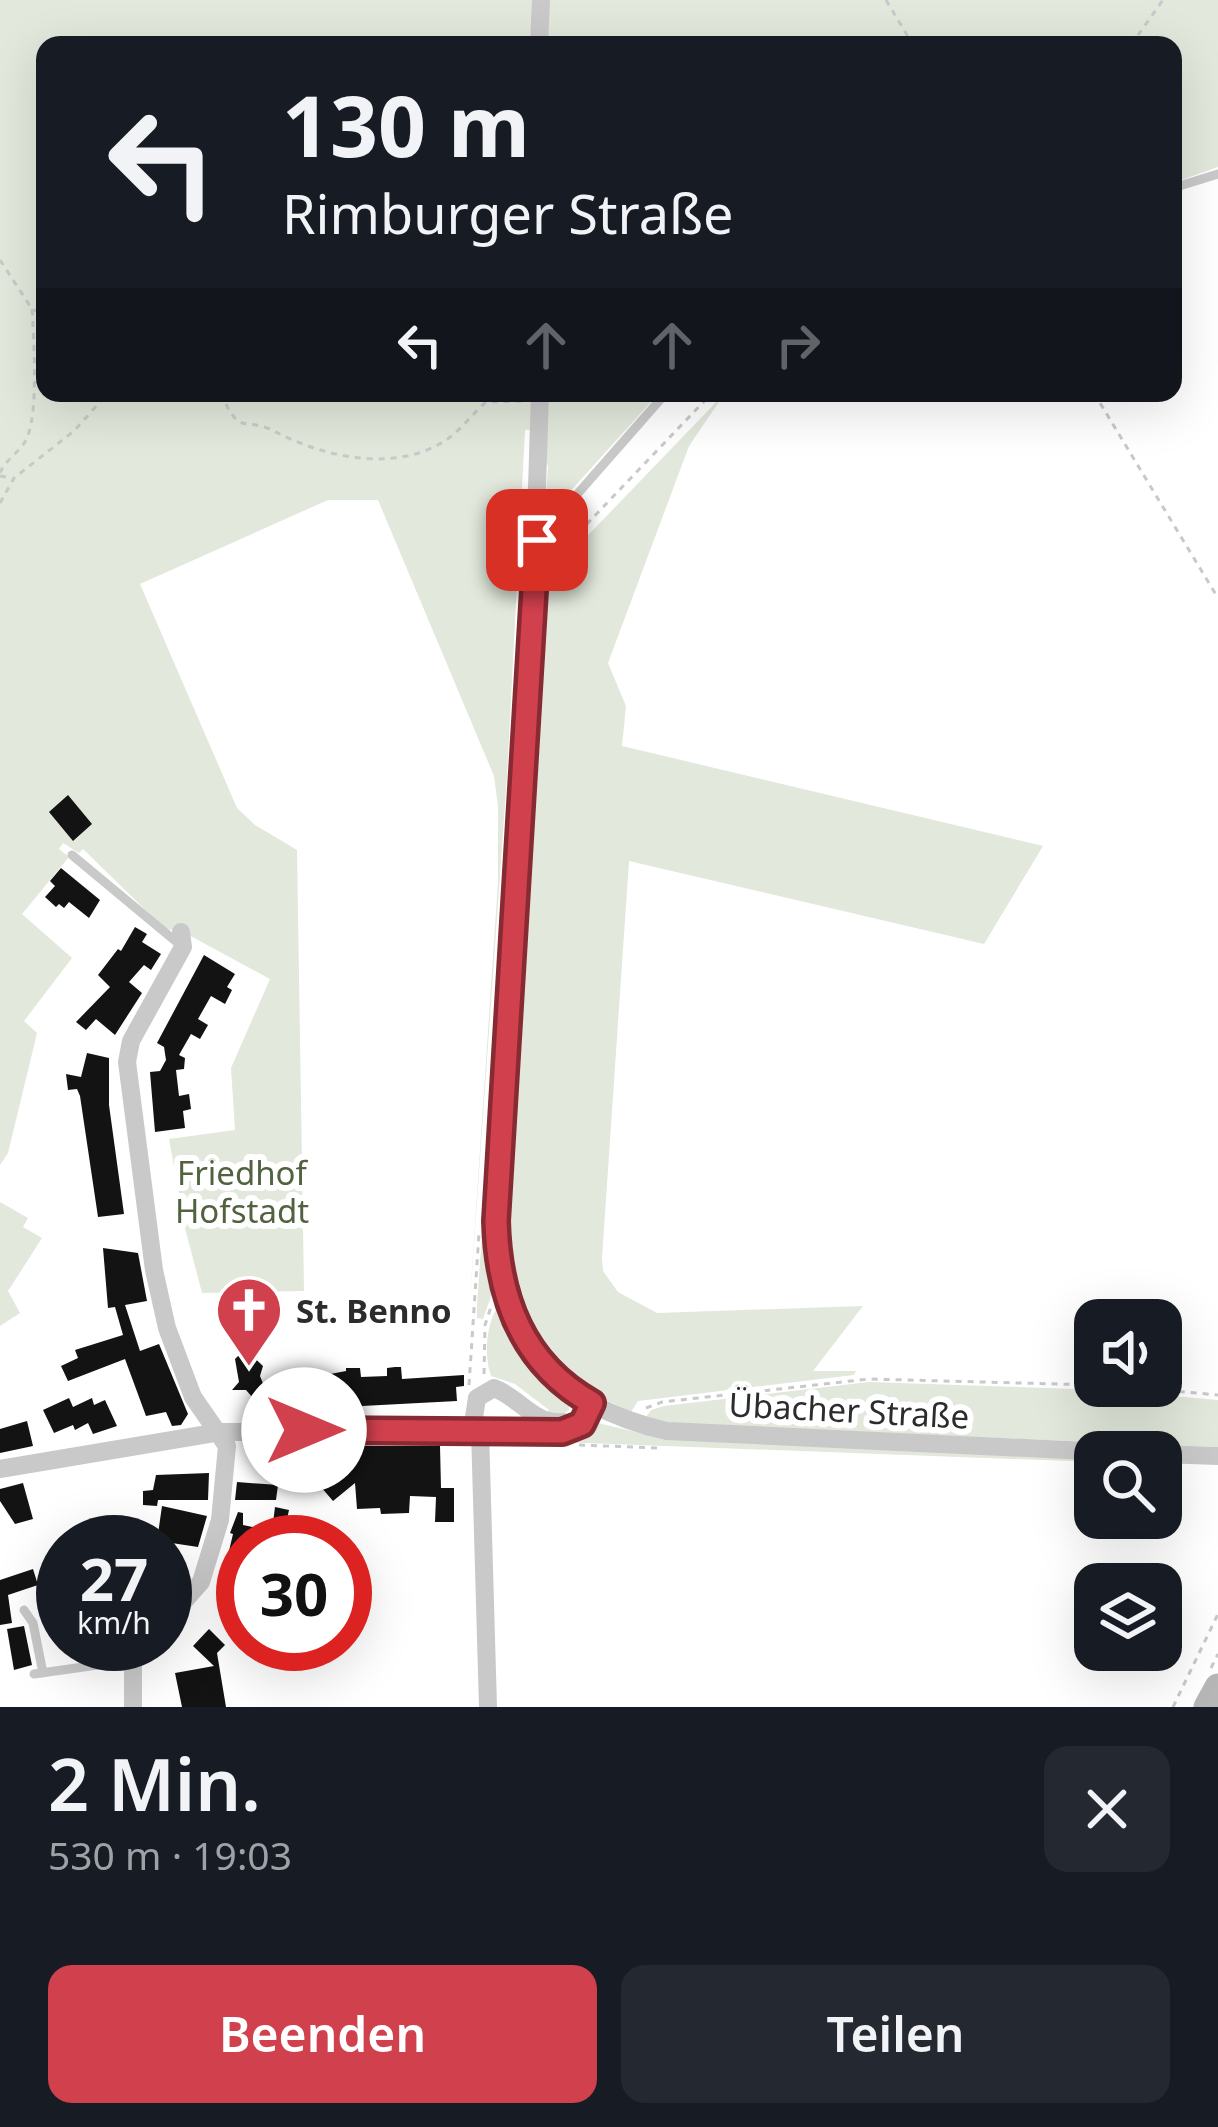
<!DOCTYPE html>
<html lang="de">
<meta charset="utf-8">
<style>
body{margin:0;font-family:"Noto Sans",sans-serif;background:#242831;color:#f1f3f6;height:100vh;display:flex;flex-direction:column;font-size:45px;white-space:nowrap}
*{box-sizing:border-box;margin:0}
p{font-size:39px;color:#9ea1a6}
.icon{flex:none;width:66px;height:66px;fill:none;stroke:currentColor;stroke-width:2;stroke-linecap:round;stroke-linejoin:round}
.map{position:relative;height:1707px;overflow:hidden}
.drawer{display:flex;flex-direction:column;background:#171b24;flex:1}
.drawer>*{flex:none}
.hud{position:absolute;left:36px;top:36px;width:1146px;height:366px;border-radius:24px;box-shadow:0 12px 48px #0002;background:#171b24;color:#f1f3f6;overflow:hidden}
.tools{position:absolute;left:1074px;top:1299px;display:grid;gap:24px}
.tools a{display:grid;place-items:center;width:108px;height:108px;border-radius:24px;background:#171b24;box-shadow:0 12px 48px #0002;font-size:60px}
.speed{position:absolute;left:36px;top:1515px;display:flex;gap:24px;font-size:60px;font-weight:700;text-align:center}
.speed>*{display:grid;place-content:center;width:156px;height:156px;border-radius:50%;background:#171b24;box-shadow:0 12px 48px #0002;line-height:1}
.speed small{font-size:30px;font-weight:400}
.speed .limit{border:18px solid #d22;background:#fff;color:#111}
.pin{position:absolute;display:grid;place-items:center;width:102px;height:102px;color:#fff;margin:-51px;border-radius:24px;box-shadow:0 6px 18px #0006}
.me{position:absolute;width:132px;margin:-66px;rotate:90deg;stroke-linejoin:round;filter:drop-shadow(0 0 9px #0008)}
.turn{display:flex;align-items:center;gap:42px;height:252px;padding:0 48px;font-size:54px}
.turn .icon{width:156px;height:156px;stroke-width:2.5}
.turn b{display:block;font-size:84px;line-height:102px}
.lanes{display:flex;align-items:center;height:114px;padding:0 48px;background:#0003;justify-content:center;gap:60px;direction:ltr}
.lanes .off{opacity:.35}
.round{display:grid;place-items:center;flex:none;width:126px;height:126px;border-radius:24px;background:#242831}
.headline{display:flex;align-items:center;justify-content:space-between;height:204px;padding:0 48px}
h1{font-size:72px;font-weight:600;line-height:90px}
.primary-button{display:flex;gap:24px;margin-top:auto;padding:24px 48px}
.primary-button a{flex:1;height:138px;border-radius:24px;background:#d1404d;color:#fff;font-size:48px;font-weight:600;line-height:138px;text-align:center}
.primary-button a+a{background:#242831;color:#f1f3f6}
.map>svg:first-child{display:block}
</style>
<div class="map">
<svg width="1218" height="1707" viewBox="0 0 1218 1707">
<rect width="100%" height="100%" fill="#fff"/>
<path fill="#e2e8db" d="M0,0H1218V167L1173,183V45H45V393H659L557,506L551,505L546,496L548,466L536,440L488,1233L494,1288L483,1319L477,1318V1305L512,812L529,481L530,430H525L507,776L468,1329L498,882V806L494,776L378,500H328L140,584L237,808L255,825L297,850L304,1291L202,1293L185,1228L169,1139L235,1130L231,1068L270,979L187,934L164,928L83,849L79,853L63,843L59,849L69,857L22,914L72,958L24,1021L37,1033L8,1153L0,1165Z
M725,393L689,446L608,663L626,706L622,746L1043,846L984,944L629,861L602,1258L603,1271L618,1292L657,1313L863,1306L813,1371H856L854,1375L638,1401L631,1412C540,1372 511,1316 503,1219L527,917L543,565L568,556Z
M0,1202L28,1218L23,1227L42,1238L8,1291L20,1313L0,1326Z
M497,1308L536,1371L569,1403V1410L562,1415L547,1414L549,1410L515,1384L491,1376C484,1357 486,1325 497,1308Z
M869,1382L1105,1390L1218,1400V1447L679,1425L646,1417L651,1410L664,1406Z
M598,1423L665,1439L1095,1456V1462L559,1442Z"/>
<path fill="#131313" d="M68,795L92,824L73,841L49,812Z
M61,868L100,900L89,918L69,902L64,908L59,904L56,907L45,897L55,886L50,881Z
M135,927L147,934L142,942L161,954L151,970L144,965L129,982L142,993L115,1035L96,1019L86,1030L76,1022L110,987L98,975L118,949L121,951Z
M204,955L235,974L227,987L232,990L225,1004L211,996L198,1019L208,1025L200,1039L191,1034L179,1055L185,1058L184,1069L176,1070L179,1096L189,1094L191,1109L183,1111L185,1128L155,1132L150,1072L160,1071L166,1060L164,1047L157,1043Z
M87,1053L109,1058V1105L124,1214L98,1217L80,1096L77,1089L68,1090L66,1074L81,1077Z
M103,1248L138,1253L147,1301L125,1305L140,1351L159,1344L188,1414L181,1425L172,1426L166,1412L146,1416L125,1359L68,1381L61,1366L78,1358L75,1350L123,1335L115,1307L108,1308Z
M245,1349L263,1366L260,1376L264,1386L253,1398L246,1390H232L239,1382L235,1359Z
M395,1367H401L402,1379L464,1375V1386L456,1387L457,1401L305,1409V1393H320V1376L346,1371V1368H360L361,1377L387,1376V1368Z
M69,1398L73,1407L92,1398L94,1405L105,1400L117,1426L93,1434L88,1423L75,1430L73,1425L54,1433L43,1410Z
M27,1421L33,1446L0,1453V1429Z
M306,1446H440L441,1488H454V1522H435L436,1497L410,1496L409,1513L381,1514L380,1508L357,1509L355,1483L333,1501L321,1487H307Z
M209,1473L208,1500H158L157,1506L143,1505V1491L153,1490L156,1475Z
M237,1482L278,1485L276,1500H235Z
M23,1483L33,1519L15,1524L0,1501V1489Z
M162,1506L207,1516L198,1547L165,1542V1534H158Z
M275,1507L289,1510L287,1519L315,1524L312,1542H243V1554L229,1551L233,1534L230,1533L238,1512L243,1513V1525L272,1531Z
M33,1569L38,1585L8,1595L12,1623L0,1625V1580Z
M24,1626L32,1665L14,1670L7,1629Z
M209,1629L225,1645L217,1653L226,1707H182L175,1673L214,1666L193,1646Z"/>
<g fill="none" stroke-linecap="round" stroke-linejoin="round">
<path stroke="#c9c9c9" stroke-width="3" stroke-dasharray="6 6" stroke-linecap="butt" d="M886,0L913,45
M1131,45L1163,0
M0,260L32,309L45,315
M221,393C240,439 244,415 276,432C326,458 396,473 446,440C461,430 472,414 486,402L522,401
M1094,393L1218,598
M0,473C6,458 23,451 28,435C38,409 34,339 32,309
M0,476L12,478
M0,503L14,478L74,431L108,393
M550,554L563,549L712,393
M484,1374L485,1325L491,1307
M469,1385L479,1233
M1119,1386L1218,1395
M646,1408L662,1402L869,1379L1095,1385
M579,1445L659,1448
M1211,1668L1218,1654
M1173,1707L1218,1614"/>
<path stroke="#c9c9c9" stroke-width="9" d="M1173,188L1218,174
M537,540L666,393
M72,855L179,944
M24,1610L33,1623L43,1673
M34,1674L133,1660"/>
<path stroke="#c9c9c9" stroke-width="18" d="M539,45L541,0
M540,393L530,709L496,1221C499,1336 553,1406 667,1431L1109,1452
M472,1430L477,1398L494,1388C519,1397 534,1425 563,1422
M480,1430L488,1707
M1161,1454L1218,1456
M0,1469L220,1432L562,1433L582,1424L592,1404
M165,1615L185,1600L201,1582L220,1520L227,1446L193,1397L167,1328L154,1270L127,1062L131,1041L183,947L181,932
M133,1707V1657L141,1644"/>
<path stroke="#b6b6b6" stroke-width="27" d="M1207,1707L1218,1687"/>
</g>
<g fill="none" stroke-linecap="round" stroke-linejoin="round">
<g stroke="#882a32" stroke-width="30">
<path id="route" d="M304,1430L562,1432L582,1424L592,1403C522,1364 498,1297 496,1221L537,540"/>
</g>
<use href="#route" stroke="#d1404d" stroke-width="21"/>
</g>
<defs>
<g id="church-pin" transform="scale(3.45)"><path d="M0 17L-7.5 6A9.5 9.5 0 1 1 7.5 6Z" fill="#d1404d" stroke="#fff"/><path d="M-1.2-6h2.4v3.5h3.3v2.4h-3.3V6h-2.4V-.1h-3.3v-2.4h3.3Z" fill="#fff"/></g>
</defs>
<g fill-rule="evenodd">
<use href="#church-pin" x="249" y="1310"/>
</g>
<g text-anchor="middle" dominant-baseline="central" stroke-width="12" stroke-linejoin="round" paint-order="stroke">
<g font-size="33" fill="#50623f" stroke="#fff">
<text x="242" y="1172">Friedhof<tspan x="242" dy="38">Hofstadt</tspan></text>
</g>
<g font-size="33" font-weight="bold" fill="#2c2c2c" stroke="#fff" text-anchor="start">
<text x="296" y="1310">St. Benno</text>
</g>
<g font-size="33" fill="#2c2c2c" stroke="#fff">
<text transform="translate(849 1410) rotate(3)">Übacher Straße</text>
</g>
</g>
</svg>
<div class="tools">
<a><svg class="icon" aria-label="sound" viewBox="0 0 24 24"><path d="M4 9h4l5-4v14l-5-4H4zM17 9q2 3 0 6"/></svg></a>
<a><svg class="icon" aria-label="search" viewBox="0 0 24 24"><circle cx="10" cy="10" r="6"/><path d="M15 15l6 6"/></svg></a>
<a><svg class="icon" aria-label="layers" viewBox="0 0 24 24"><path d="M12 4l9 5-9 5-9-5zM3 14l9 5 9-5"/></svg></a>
</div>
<div class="speed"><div>27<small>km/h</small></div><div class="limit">30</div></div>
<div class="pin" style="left:537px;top:540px;background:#d93025"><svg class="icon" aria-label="arrive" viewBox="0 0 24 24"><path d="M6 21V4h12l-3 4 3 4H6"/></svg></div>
<svg class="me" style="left:304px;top:1430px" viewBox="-20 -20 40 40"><circle r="19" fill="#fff"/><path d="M0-13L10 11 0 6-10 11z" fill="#d1404d"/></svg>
<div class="hud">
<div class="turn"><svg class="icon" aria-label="left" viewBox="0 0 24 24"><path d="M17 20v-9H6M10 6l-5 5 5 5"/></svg><div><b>130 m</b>Rimburger Straße</div></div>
<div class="lanes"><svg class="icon" aria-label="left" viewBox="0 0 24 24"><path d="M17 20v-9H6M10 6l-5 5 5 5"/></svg><svg class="icon off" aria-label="ahead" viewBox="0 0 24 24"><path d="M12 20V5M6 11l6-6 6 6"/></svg><svg class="icon off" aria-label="ahead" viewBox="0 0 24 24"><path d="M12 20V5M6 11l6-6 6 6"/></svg><svg class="icon off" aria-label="right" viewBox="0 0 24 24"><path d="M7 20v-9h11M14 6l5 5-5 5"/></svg></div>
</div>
</div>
<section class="drawer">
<div class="headline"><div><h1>2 Min.</h1><p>530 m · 19:03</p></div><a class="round"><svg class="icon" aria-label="close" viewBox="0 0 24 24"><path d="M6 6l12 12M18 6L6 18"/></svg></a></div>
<div class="primary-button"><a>Beenden</a><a>Teilen</a></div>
</section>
